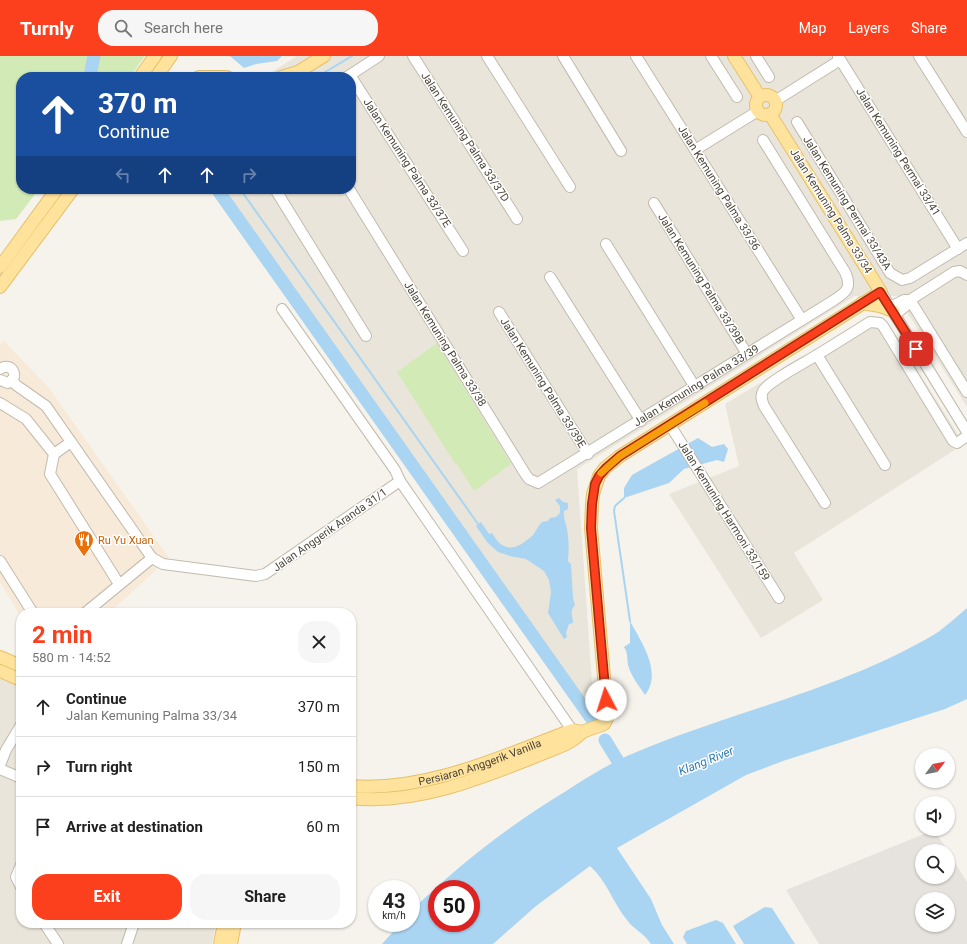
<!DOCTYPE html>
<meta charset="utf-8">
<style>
body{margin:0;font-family:Roboto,sans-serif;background:#f6f6f6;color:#222;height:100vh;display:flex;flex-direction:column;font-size:15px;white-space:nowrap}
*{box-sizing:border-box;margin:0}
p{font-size:13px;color:#767676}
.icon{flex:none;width:22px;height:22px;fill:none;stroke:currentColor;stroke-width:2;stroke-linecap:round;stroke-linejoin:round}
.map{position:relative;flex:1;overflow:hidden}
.sheet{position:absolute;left:16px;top:552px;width:340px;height:320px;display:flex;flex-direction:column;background:#fff;border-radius:16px;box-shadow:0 1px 3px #0004}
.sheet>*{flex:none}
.top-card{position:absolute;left:16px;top:16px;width:340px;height:122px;border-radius:16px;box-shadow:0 1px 3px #0004;background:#1a4fa0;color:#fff;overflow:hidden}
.needle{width:26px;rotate:58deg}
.tools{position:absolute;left:915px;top:692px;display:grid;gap:8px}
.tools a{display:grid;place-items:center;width:40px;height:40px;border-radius:50%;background:#fff;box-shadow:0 1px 3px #0004;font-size:20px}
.speed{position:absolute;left:368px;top:824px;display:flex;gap:8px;font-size:20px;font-weight:700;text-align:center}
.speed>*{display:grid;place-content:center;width:52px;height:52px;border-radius:50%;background:#fff;box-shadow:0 1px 3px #0004;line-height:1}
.speed small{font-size:10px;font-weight:400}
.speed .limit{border:6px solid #d22;background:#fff;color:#111}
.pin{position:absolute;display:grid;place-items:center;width:34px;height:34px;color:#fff;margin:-17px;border-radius:8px;box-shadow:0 2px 6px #0006}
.me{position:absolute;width:44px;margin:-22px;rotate:355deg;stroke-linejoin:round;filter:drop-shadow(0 0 3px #0008)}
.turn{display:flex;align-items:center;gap:14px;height:84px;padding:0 16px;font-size:18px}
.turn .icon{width:52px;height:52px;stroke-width:2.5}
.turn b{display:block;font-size:28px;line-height:34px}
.lanes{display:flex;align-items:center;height:38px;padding:0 16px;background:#0003;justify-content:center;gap:20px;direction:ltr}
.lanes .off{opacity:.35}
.round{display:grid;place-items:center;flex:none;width:42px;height:42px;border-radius:16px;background:#f6f6f6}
.summary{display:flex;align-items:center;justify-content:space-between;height:68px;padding:0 16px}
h1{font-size:24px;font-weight:700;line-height:30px;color:#fc3f1d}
.cta{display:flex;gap:8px;margin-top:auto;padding:8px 16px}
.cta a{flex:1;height:46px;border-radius:16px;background:#fc3f1d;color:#fff;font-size:16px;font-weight:700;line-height:46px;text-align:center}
.cta a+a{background:#f6f6f6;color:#222}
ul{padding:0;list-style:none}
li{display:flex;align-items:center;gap:12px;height:60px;padding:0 16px;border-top:1px solid #e0e0e0}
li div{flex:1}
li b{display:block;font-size:15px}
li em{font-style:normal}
header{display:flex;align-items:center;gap:24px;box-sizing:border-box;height:56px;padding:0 20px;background:#fc3f1d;color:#fff}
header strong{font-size:19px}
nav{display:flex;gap:22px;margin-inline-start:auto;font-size:14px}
.search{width:280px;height:36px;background:#f6f6f6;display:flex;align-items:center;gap:10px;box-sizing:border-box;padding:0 14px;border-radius:16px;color:#767676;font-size:15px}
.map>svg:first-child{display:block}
</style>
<header>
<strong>Turnly</strong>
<div class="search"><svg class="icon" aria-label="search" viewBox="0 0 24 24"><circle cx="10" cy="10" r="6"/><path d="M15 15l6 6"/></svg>Search here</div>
<nav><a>Map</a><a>Layers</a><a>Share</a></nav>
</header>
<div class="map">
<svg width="967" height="888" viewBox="0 0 967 888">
<rect width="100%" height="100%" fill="#f6f3ec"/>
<path fill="#eae5da" d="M297,0H967V351L897,240H855L577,413L594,656L224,133H351V21H264Z
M869,261L888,267L964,388L794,497L823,544L761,582L669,438L739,410L725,348Z
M0,618L21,627V867H216L212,888H0Z"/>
<path fill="#f7ead8" d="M3,284L49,332L169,502L109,557H21V561L0,526V289Z"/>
<path fill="#e6e2dd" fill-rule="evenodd" d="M934,774L948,795H922V821H948V796L967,826V888H819L786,834ZM922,843H948V869H922Z"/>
<path fill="#d2eab5" d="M0,0H145L130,21H21V133H39L16,163L0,165Z
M437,287L511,408L474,435L457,408L456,409L397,316Z"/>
<path fill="#a9d4f2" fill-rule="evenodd" d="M230,0H282L277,5L256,8L244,12Z
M698,382L712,391L724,388L728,393L724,406L717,404L684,413L669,427L624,442V432L632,419Z
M559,442L563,446L568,447V453L564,455C563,462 566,467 567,473C569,484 569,494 568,505L571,508L573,542L575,549C569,555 573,560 573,567L569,568L566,577L567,581L564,583L548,557L551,536L549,524L544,515L526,503L510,500L498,496L487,486L476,470L481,466L489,478L492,477C504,498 517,494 533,479C536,475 538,470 542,466L548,465L550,462L556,461L560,457V450L555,444Z
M967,552V643L945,653L783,705L746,719L617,792L651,843L662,869L674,888H651C643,876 634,874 627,864C613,847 607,825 590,810L536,850L493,888H382L401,867H411V855C458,810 507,771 563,737C583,724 605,710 627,700C728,656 839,635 935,578C946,571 957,560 967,552ZM437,833H471V867H437Z
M630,565C641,586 663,616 645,639C639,630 631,620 628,609C627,602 628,597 624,591L630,587Z
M765,851L772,852L795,888H744L733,870Z
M716,864L723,867L736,888H687L683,881L686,875Z"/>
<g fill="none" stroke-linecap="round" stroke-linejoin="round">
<path stroke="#a9d4f2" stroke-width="2" d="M317,21L352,0
M240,133L478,468
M624,442L615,450L614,455L630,565"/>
<path stroke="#a9d4f2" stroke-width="13" d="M92,21L91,14L94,0
M217,133L591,662
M605,684L627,720"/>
<g stroke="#c2bbae" stroke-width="12">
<g id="minor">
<path d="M413,0L517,163"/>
<path d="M487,0L570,131"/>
<path d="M563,0L621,95"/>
<path d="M636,0L802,264"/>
<path d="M711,0L737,41"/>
<path d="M756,0L769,21"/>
<path d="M838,0L958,193"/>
<path d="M919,0L967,76"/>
<path d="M350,19L463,195"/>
<path d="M347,21L379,0"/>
<path d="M775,45L840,4"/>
<path d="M797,66L890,217L902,224L910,222L967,187"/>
<path d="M695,94L758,55"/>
<path d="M275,133L366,280"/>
<path id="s1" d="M349,133L526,419L529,423L538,427L831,246C845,237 853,233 845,216L763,84"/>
<path d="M654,147L747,298"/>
<path d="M606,188L695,331"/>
<path d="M550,221L641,365"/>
<path d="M881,236L967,376"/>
<path d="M910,244L967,336"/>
<path d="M890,251L904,244H910"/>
<path d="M282,253L395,414L400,425"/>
<path d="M499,256L588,398"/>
<path d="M895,259L908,248L910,244L954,216L960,215L967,219"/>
<path d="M817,299L870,266L880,267L883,270L953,385L957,387L967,380"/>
<path d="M0,313C11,305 21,321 8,327L0,324"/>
<path d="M12,324L16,329L46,350L152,502L163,508L256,520L265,518L400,425L572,674L575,681"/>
<path d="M0,347L26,363L54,398L50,418L119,528"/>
<path d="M670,369L779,542"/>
<path d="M54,398L71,386"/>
<path d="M825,447L764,350C762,345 760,340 763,335C769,325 806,306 817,299L885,409"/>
<path d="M0,505L33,557"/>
<path d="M85,557L152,502"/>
<path d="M0,709L6,694L21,669"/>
<path d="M0,713L21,722"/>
<path d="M21,809L16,821L21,831"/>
<path d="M44,867L58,888"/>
<path d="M127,888L134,867"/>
</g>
</g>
<g stroke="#e6c16a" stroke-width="14">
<g id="major">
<path d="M734,0L760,41"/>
<path d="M140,21L155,0"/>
<path d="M156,21L171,0"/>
<path d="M199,21H227"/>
<path d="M281,21L298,16L324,0"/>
<circle cx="766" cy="49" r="10"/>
<path d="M0,211L57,133"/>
<path d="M0,231L73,133"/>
<path d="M862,247L880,250L893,255"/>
<path d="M0,601L21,610"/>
<path d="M0,615L21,624"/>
<path id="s2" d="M351,730C427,736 503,700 572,674L582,676L604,668L607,662L606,644L591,472L592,448L593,438L599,420L605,412L620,400L881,236L770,58"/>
<path d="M351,742C415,749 479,723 537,700C552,693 571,689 582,676"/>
<path d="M220,888L224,867"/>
<path d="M231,888L235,867"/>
</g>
</g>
<use href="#minor" stroke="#fff" stroke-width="10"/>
<use href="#major" stroke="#ffe39c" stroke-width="12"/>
</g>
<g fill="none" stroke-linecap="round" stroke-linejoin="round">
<g stroke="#a42913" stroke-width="10">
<path id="route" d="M606,644L591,472L592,448L595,428L599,420L606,412L620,400L880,236L916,293"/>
</g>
<use href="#route" stroke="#fc3f1d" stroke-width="7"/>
<path stroke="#f59e0b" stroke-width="7" d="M601,417L620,400L705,347"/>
</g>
<defs>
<g id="restaurant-pin" transform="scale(1)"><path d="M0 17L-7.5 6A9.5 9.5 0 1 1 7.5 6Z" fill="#e8710a" stroke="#fff"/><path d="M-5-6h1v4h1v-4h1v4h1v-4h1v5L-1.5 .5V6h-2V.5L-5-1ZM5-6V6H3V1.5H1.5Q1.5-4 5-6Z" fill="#fff"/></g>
</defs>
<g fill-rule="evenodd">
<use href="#restaurant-pin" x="84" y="484"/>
</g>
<g text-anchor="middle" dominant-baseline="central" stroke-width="3" stroke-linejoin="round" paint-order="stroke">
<g font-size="11" fill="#4b4439" stroke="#fff">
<text transform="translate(465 81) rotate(57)">Jalan Kemuning Palma 33/37D</text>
<text transform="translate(898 96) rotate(58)">Jalan Kemuning Permai 33/41</text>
<text transform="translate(407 107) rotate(57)">Jalan Kemuning Palma 33/37E</text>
<text transform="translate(719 132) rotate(58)">Jalan Kemuning Palma 33/36</text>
<text transform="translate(847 147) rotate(58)">Jalan Kemuning Permai 33/43A</text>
<text transform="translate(831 155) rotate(58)">Jalan Kemuning Palma 33/34</text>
<text transform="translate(701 223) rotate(58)">Jalan Kemuning Palma 33/39B</text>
<text transform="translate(445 288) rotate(58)">Jalan Kemuning Palma 33/38</text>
<text transform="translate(543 327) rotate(58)">Jalan Kemuning Palma 33/39E</text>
<text stroke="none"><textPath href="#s1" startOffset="537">Jalan Kemuning Palma 33/39</textPath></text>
<text transform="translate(724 455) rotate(58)">Jalan Kemuning Harmoni 33/159</text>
<text transform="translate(330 474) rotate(-35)">Jalan Anggerik Aranda 31/1</text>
<text stroke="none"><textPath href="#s2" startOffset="132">Persiaran Anggerik Vanilla</textPath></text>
</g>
<g font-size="11" fill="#c56008" stroke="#fff" text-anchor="start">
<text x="98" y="484">Ru Yu Xuan</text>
</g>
<g font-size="12" font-style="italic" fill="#2e7ab2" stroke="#fff">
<text transform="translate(706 705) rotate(-22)">Klang River</text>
</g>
</g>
</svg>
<div class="tools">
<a><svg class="needle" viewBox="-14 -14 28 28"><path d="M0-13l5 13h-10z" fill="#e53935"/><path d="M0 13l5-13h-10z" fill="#767676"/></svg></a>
<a><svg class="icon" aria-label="sound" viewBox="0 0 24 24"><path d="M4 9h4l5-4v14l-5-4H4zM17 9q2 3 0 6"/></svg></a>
<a><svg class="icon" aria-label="search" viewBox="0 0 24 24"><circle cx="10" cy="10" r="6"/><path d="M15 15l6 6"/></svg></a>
<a><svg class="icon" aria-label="layers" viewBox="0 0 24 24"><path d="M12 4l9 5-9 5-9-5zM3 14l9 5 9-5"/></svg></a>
</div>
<div class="speed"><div>43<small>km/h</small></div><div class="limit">50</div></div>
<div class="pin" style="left:916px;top:293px;background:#d93025"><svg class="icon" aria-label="arrive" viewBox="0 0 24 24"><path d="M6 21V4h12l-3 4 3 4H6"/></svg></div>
<svg class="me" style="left:606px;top:644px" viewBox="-20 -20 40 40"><circle r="19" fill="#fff"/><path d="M0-13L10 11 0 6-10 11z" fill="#fc3f1d"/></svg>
<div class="top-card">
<div class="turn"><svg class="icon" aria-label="ahead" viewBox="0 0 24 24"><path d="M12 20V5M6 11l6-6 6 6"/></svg><div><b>370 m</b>Continue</div></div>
<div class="lanes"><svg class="icon off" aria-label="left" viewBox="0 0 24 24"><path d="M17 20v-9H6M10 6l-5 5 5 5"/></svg><svg class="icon" aria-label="ahead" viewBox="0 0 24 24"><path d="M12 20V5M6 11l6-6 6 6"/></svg><svg class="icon" aria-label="ahead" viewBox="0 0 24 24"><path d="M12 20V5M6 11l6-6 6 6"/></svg><svg class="icon off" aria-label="right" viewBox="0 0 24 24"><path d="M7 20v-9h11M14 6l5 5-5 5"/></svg></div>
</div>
<section class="sheet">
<div class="summary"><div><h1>2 min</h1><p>580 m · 14:52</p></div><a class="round"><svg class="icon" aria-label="close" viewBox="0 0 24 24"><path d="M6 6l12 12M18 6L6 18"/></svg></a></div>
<ul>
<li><svg class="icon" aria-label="ahead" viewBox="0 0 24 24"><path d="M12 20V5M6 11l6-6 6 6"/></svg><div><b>Continue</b><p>Jalan Kemuning Palma 33/34</p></div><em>370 m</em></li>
<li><svg class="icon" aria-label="right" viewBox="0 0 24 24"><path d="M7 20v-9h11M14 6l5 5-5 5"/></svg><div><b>Turn right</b></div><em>150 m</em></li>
<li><svg class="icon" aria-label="arrive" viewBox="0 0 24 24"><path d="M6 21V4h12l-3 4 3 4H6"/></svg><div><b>Arrive at destination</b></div><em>60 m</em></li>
</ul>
<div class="cta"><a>Exit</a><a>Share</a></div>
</section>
</div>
